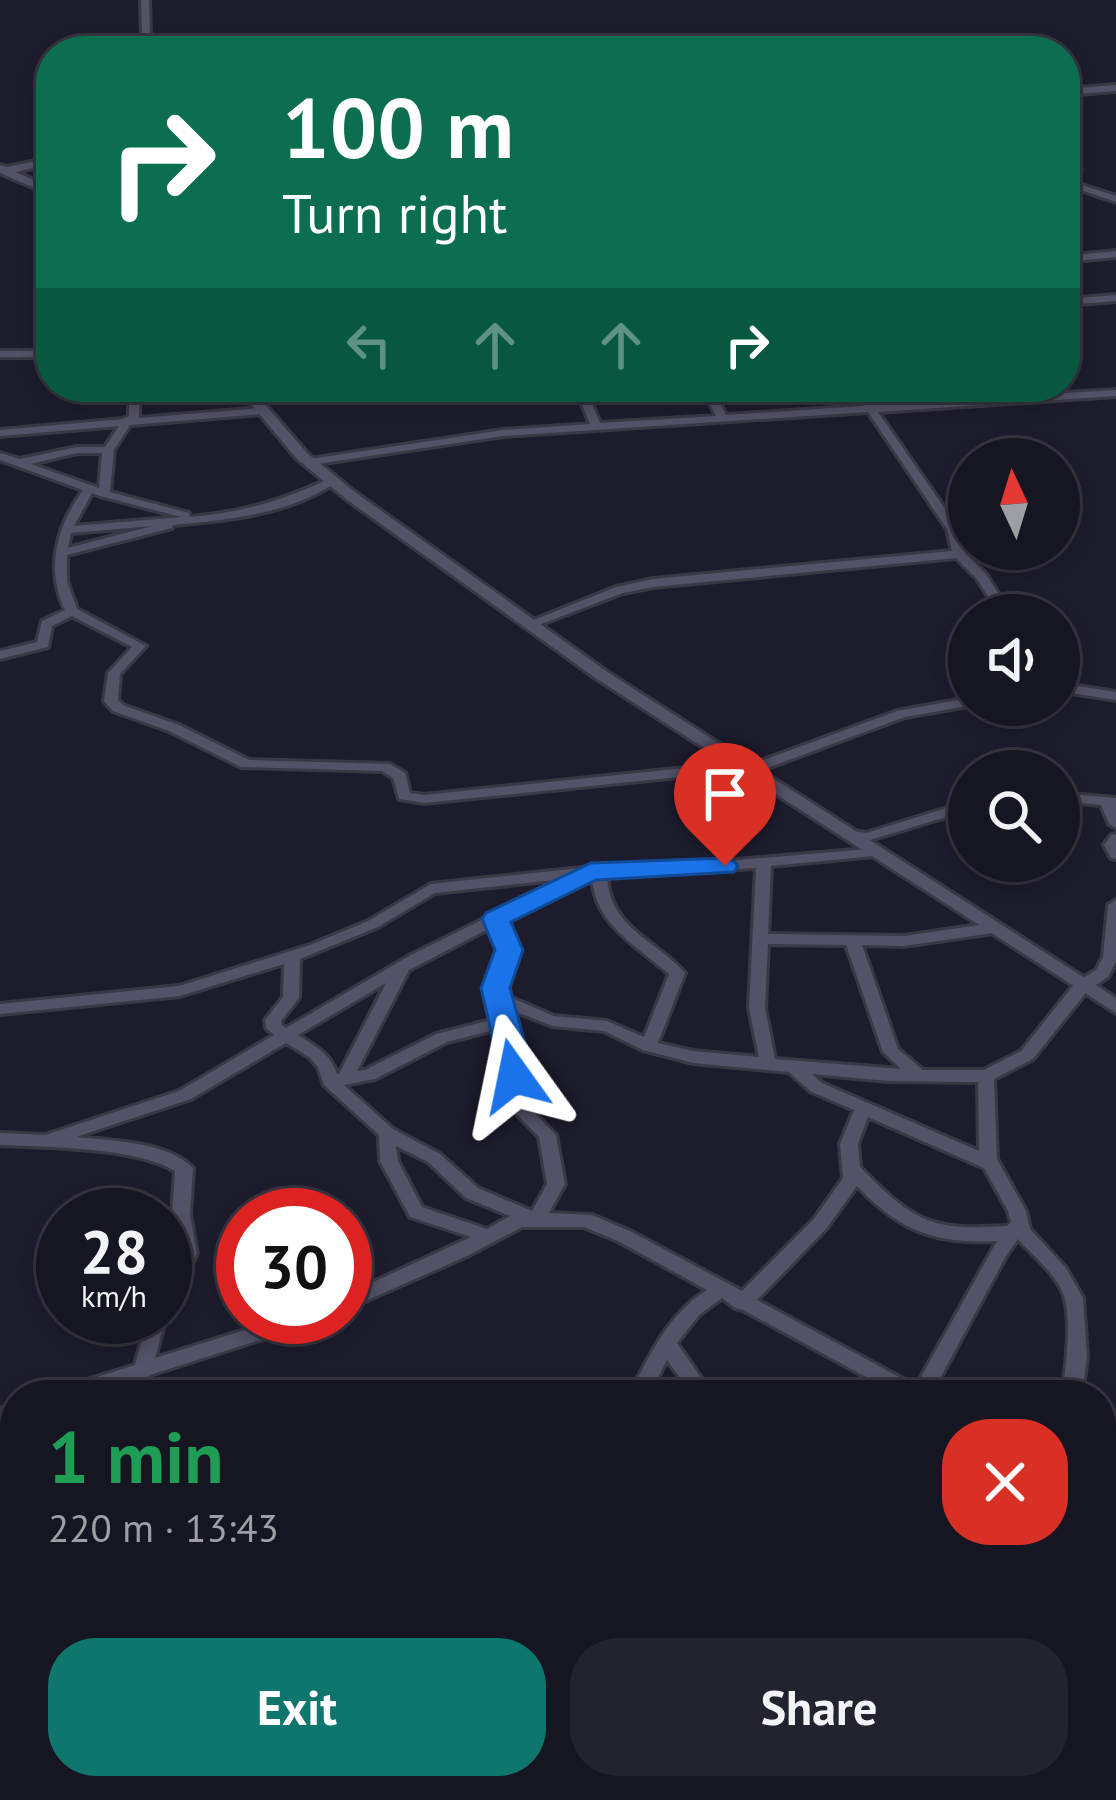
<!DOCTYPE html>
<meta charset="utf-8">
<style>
body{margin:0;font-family:"PT Sans",sans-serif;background:#23222f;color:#f1f3f6;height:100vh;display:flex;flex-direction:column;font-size:45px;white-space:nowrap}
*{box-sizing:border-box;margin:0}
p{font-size:39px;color:#9e9fa5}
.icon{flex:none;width:66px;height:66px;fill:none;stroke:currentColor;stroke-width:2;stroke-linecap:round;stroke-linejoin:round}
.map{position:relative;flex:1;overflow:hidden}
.panel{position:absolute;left:0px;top:1380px;width:1116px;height:420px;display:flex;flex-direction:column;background:#161522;border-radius:48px 48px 0 0;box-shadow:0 6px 18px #0003,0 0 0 3px #353440}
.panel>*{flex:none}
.guide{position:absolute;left:36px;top:36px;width:1044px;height:366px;border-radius:48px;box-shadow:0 6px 18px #0003,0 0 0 3px #353440;background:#0b6e4f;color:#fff;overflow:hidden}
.needle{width:78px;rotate:356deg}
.controls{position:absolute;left:948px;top:438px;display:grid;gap:24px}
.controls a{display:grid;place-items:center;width:132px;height:132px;border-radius:50%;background:#161522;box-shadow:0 6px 18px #0003,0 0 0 3px #353440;font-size:60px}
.speed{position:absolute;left:36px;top:1188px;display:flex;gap:24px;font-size:60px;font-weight:700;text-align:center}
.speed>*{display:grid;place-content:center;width:156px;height:156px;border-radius:50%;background:#161522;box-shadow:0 6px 18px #0003,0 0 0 3px #353440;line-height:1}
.speed small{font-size:30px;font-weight:400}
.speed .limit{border:18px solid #d22;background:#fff;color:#111}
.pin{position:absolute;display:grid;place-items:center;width:102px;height:102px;color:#fff;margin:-123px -51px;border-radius:50% 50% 50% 0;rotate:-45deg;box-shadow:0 0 12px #0007}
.pin .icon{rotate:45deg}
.me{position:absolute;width:132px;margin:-66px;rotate:348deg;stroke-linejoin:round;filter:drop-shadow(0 0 9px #0008)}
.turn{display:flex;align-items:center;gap:42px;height:252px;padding:0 48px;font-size:54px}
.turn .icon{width:156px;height:156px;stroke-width:2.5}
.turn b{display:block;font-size:84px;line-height:102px}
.lanes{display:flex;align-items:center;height:114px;padding:0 48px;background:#0003;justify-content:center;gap:60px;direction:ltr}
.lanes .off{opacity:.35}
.round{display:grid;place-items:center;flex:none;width:126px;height:126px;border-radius:48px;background:#23222f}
.headline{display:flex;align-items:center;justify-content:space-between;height:204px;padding:0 48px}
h1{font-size:72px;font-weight:700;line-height:90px;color:#1e9e55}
.cta{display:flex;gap:24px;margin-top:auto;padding:24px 48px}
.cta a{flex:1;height:138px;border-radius:48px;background:#0f766e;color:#fff;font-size:48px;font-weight:700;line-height:138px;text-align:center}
.cta a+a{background:#23222f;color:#f1f3f6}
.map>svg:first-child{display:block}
</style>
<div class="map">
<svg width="1116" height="1800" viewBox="0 0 1116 1800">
<rect width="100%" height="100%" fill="#1d1c2d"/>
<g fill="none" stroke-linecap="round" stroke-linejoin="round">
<g stroke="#393845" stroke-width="6">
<path id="minor" d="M141,0H149L150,36L157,51H149L142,36Z
M1065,153L1081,170L1076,183L1116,196V202L1069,186L1065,188V182L1068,180L1073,170L1065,161Z
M1116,251V257L1065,262V256Z
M1116,295V301L1065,305V299Z
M0,351H51V357H0Z
M129,387H139V418L261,408L266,411L261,414L130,425L114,450L110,492L189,513L190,517C239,513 283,501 328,479L332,478L338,481C291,514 229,520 173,525L172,528L67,555V581L77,609L146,646L120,674L118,700L123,705L179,725L249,760L390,764L405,773L410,793L424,795L695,767L720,753H730L732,756L698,775L424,803L399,799L393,778L382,771L241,767L169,731L113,711L104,701L108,673L132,647L72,616L52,626L48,647L0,659V651L37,642L42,621L65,610C45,568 57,526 83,490L0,460V453L20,459L77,447H105L119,426L0,436V430L123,419L129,416ZM77,453H102L99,488L31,464ZM92,493L100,496L181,517L74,526ZM152,526L68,548L71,533Z
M575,387H585L600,423L716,416L702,387H712L726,415L864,406L851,387H861L874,405L973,399L976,396L972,387H982L986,396L985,398L1116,390V396L878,412L959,529L965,553L986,574L1012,615H1000L977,579L956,558L653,587L623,593L536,626H528L526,623L616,587L653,579L952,551L947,529L868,412L503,436L310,465L304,462L310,459L503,430L590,424Z
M1059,683L1116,692V700L1059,691Z
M969,698V705H973L905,717L754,773H744L742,770L744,767L897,711Z
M1059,793L1116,798V828L1109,824L1101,805L1059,801Z
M969,801V810L867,841L848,838L846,835L853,831L866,833Z
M1116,834V859L1111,858L1104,845L1111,835Z
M879,848L884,849L886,852L884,855L771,866L768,934L904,936L993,923L998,925L1001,928L998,931L993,933L904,946L862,945L898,1049L923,1070H984L1021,1051L1076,982L1096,970L1103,957L1108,905L1116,900V962L1108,977L1088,990L1033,1059L994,1079L997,1159L1026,1211L1030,1229L1066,1268L1083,1298L1087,1357L1082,1395H1062C1066,1369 1071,1324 1065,1299C1059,1276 1033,1256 1018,1239L1006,1256L931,1395H899L743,1310L735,1308L722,1298L699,1315L677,1343L713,1395H692L667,1360L649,1395H629C650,1355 668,1314 707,1290L618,1241L584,1227H522L467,1256L345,1310V1295L471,1237L410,1217L380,1161L379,1135L324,1085L318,1067L309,1057L286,1043L191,1099L76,1137C112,1141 166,1141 193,1168L190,1215L197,1253L172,1308L165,1310V1283L179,1253L172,1215L175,1171C135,1147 47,1147 0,1145V1133L45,1135L179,1091L274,1035L266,1028L265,1020L283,997L284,964L180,996L0,1014V1004L179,986L310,945L368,921L431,884L599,866L725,861ZM756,868L749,1008L759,1057L693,1051L658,1043L685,973C654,938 610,929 607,876ZM586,877H592C595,925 636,945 669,974L644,1037L607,1021L554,1016L505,995L503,988L517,950L504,921L584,881ZM564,879L409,956L286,1028L282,1025L281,1021L299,998L300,959L378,927L435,893ZM492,927L501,950L487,988L495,1019L436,1034L365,1070L357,1071L409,970ZM768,944L846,945L883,1052L901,1069L775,1059L765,1008ZM386,983L339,1074H337C331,1054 315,1046 298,1035ZM509,1009L552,1026L604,1031L643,1050L693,1063L789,1072L810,1091L854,1110L840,1144L843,1178L814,1219L742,1291L630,1231L592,1215L549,1213L565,1184L556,1135L520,1098L524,1065ZM498,1029L508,1065L503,1100L539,1137L547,1184L532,1211L478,1188L440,1154L393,1129L344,1085L375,1079L447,1042ZM812,1074L888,1081L978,1082L979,1151L822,1083ZM868,1117L984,1168L1008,1211L1011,1222L1007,1226C930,1231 914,1222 860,1167L858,1144ZM396,1146L428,1162L466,1198L510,1216L487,1229L422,1207L398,1161ZM857,1186C900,1231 934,1244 997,1241L916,1386L757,1300L826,1229Z
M165,1314L166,1317L155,1358L286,1317H318L316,1322L150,1375L142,1381L138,1379L89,1395H55L58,1389L135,1365L148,1317H165Z
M15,1404V1420L0,1425V1409Z
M1101,1485L1116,1493V1512L1101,1504Z
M1116,1727V1749L1101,1750V1728Z
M619,1785C637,1785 656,1781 664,1800C646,1800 627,1800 619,1785Z
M818,1785H865L861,1800H839L840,1795L835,1800H808Z
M989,1785H1012L1005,1800H982Z"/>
</g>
<g stroke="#393845" stroke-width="6">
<path id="tertiary" d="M1116,85V91L1065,95V89Z
M51,158V164L16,172L51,188V195L0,173V165L7,167Z
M237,387H250L307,453L356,493L609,673L1116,998V1013L597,679L346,499L297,459Z"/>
</g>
<use href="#minor" fill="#535266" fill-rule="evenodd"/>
<use href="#tertiary" fill="#535266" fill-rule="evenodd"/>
</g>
<path fill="#1a73e8" stroke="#114b97" stroke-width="3" d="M725,858L734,861L738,866L734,872L596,880L511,922L523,950L510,988L531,1065L525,1084H503L481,988L495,950L482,919L486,913L591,863Z"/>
</svg>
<div class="controls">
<a><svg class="needle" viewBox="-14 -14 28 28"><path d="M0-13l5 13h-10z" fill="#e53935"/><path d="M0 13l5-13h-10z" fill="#9e9fa5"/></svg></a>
<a><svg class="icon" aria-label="sound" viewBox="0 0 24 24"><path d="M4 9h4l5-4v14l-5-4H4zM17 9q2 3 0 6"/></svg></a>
<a><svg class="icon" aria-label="search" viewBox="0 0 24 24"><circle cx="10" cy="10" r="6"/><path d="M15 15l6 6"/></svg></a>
</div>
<div class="speed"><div>28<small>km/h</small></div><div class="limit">30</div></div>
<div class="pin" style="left:725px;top:866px;background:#d93025"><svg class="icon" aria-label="arrive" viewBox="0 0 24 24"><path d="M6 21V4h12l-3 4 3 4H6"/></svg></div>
<svg class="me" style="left:514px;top:1076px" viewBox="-20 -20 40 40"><path d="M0-17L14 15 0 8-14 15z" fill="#1a73e8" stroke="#fff" stroke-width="4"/></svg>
<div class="guide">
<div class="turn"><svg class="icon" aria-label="right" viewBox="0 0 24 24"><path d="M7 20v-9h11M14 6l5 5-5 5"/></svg><div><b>100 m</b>Turn right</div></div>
<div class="lanes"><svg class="icon off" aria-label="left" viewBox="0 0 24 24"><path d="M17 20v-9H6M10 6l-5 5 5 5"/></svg><svg class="icon off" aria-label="ahead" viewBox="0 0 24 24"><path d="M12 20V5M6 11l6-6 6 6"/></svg><svg class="icon off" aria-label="ahead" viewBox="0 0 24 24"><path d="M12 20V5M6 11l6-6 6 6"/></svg><svg class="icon" aria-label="right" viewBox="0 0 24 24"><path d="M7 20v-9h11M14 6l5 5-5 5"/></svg></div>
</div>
<section class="panel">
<div class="headline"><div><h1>1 min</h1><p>220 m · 13:43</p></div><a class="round" style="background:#d93025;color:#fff"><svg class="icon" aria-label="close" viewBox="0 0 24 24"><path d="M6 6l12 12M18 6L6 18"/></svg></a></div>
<div class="cta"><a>Exit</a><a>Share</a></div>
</section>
</div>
